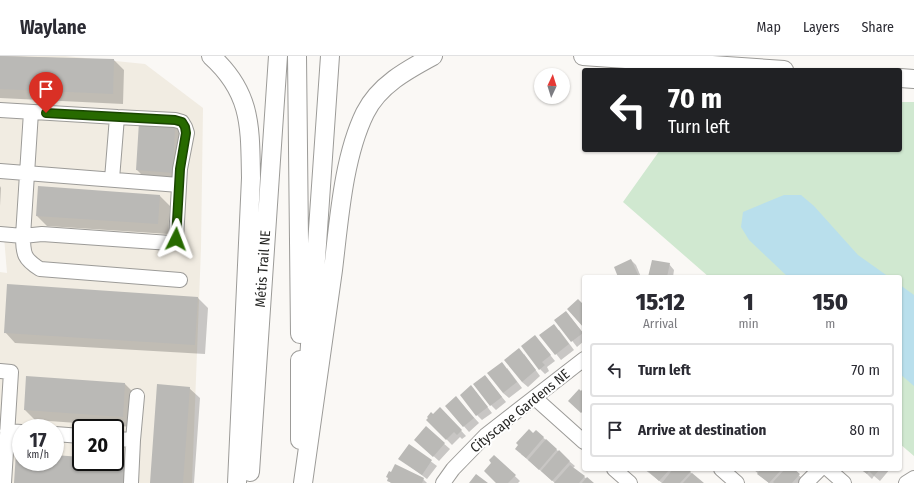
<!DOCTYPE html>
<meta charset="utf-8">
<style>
body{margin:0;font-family:"Fira Sans Condensed",sans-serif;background:#f2f2f3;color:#2b2b33;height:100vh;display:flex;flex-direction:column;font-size:15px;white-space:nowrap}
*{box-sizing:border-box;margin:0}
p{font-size:13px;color:#7c7c81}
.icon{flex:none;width:22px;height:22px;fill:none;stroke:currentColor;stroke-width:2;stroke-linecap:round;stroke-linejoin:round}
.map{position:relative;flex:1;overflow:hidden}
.side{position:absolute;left:582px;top:219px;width:320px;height:196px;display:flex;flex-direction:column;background:#fff;border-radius:4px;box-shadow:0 1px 3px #0004}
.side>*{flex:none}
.banner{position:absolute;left:582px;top:12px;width:320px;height:84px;border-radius:4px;box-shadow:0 1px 3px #0004;background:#202124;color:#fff;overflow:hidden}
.needle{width:26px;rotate:4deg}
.tools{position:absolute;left:534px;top:12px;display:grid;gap:8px}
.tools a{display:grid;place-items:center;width:36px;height:36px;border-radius:50%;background:#fff;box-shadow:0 1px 3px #0004;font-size:20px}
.speed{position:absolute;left:12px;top:363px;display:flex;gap:8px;font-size:20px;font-weight:700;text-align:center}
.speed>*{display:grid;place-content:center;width:52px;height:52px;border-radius:50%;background:#fff;box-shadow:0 1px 3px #0004;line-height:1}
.speed small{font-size:10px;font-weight:400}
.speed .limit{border:2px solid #111;border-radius:6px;background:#fff;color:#111}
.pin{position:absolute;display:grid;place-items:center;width:34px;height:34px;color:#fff;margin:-41px -17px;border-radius:50% 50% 50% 0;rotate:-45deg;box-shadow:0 0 4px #0007}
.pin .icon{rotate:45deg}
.me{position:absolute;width:44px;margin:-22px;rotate:3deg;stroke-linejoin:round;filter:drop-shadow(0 0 3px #0008)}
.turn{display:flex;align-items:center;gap:14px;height:84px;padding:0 20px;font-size:18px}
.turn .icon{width:52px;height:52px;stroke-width:2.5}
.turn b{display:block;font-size:28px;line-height:34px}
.eta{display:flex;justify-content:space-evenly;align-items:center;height:68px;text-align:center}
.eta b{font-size:24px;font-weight:800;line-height:28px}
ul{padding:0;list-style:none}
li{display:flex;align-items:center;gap:12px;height:54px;margin:0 8px 6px;padding:0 12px;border:2px solid #e1e1e2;border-radius:4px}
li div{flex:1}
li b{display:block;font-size:15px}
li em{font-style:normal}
header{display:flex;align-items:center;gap:24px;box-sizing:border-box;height:56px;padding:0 20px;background:#fff;border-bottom:1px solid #e1e1e2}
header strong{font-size:19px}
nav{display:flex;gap:22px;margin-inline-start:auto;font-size:14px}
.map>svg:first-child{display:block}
</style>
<header>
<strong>Waylane</strong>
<nav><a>Map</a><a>Layers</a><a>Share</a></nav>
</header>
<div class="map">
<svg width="914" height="427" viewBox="0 0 914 427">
<rect width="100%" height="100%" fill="#faf8f5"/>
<path fill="#f1ece2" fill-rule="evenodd" d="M0,0H65L145,8L203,52L201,192L192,427H0V216L7,217L4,181L0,180ZM21,372H55V406H21ZM81,372H115V406H81Z"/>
<path fill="#d0e8d0" d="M900,46H914V400L900,388V221H709L623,146L660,94H900Z"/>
<path fill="#b9dfec" d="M784,139H801L814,150L858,199L889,221H788L749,184L741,171L743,156Z
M900,229L914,239V330L900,318Z"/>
<path fill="#0003" d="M0,0L114,4L124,14L123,48L0,42Z
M175,70L183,78L180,124L145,122L137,114Z
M0,130L1,132L0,150Z
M160,140L170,150L168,178L47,170L37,160Z
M631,204L636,209L641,221H619Z
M669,208L674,214L673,221H649Z
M198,242L208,252L205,298L15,287L5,276Z
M571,262L584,278V285L577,291L556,264Z
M559,274L574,294L561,304L541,279Z
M535,280L555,305L547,311L549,315L545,318L540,313Z
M524,298L540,320L528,331L522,326Z
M507,312L522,332L509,342L503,337Z
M485,320L506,346L496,354L491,349Z
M125,328L135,338L133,371L35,364L25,354Z
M189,332L200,342L194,427H151Z
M476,336L492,357L482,364L477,359Z
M461,347L479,367L469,376L446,350Z
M440,352L466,380L462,383L460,381L452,389L428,364Z
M426,372L450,393L439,405L421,389Z
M536,375L569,405L575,410L573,412L592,427H555L521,398Z
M409,389L437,410L427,423L400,403Z
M494,400L520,425L518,427H497L492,407Z
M644,413H687L702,427H662Z
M753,413H792L804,424L802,427H769Z
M862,413H890L880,425L874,420L872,423Z
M423,423L427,427H391L388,424Z"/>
<path fill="#bab9b6" d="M0,0L114,3L113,38L0,33Z
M139,66L175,69L173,117L136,114Z
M38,130L160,139L158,168L36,160Z
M631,203L639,221H618L614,211Z
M652,204L670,207L667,221H648Z
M7,228L198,241L195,289L4,277Z
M578,243L584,249V272L567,253Z
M566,255L583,277L571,286L554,264Z
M554,268L569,288L555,299L539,279Z
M535,279L551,299L542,306L545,309L539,314L521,290Z
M519,292L536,314L522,326L504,304Z
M502,306L517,326L503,337L487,317Z
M485,319L502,341L490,350L473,328Z
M26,320L125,327L123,361L24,354Z
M157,328L190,331L183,427H150Z
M471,329L488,351L476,360L460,339Z
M584,331V354L581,357L568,345L579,333L581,335Z
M456,340L474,362L463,371L445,350Z
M440,351L462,374L457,379L454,376L446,384L426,364L428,362L427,361L431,356L433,358Z
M426,370L445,387L433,401L414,384Z
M529,373L533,377L536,374L544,381L526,402L515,393L518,389L516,387Z
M546,383L557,393L539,414L528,404Z
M409,388L432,404L422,419L398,403Z
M559,394L570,405L552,425L541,415Z
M16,396L21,397V406H55V399L81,401V406H115V403L125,404L124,427H14Z
M494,399L516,419L508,427H496L484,415L491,407L489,404Z
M395,408L424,422L422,427H392L387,425L388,422L386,421L389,415L391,416Z
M570,409L585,420L579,427H554Z
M650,413H670L659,425L648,415Z
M673,413H688L691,415L680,427H662Z
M761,413H782L769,427L757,418Z
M785,413H794L800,418L792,427H774L773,426Z
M860,413H880L874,420L869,415L867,418Z
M692,417L704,427H683Z
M476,418L488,427H469Z
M587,421L594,427H582Z"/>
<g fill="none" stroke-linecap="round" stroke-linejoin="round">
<g stroke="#9c9b98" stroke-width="16">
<path id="minor" d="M0,54L117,61L112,123
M31,56L23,180L42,178L170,187L176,183L180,113L187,77L185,71L182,66L175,64L117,61
M0,115L179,129
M0,178L23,180C23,198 24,203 40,213L180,224
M0,315L11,316L4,427
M536,343L584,386
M7,375L21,376
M55,378L81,380
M115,383L133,384L131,427
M133,384L137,340
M614,413L630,427
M721,413L737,427
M828,413L844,427
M443,427L453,413L486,379L584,303
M806,427L820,413
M906,427L914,422"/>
</g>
<g stroke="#9c9b98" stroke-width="20">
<path id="major" d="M211,0C252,37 250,71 251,122L237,427
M297,0L300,278
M583,0L784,14
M900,22L914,23
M308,318L330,0
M300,384V304
M250,416L278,0
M303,427C313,356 323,285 333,214C339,165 343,102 365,57C379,29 407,14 433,0"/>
</g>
<use href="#minor" stroke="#fff" stroke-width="14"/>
<use href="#major" stroke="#fff" stroke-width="18"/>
</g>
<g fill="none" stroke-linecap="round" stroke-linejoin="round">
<g stroke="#194500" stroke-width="10">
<path id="route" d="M46,57L175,64L182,66L185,71L186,77L180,113L176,183"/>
</g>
<use href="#route" stroke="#276a00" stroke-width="7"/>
</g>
<g text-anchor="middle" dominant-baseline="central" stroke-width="4" stroke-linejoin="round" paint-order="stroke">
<g font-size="14" fill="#262624" stroke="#fff">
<text transform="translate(263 213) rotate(-86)">Métis Trail NE</text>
<text transform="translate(520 355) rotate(-39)">Cityscape Gardens NE</text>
</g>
</g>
</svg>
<div class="tools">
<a><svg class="needle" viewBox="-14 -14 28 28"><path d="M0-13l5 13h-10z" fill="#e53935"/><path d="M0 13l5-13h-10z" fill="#7c7c81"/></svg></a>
</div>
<div class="speed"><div>17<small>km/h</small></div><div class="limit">20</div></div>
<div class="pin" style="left:46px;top:57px;background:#d93025"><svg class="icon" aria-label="arrive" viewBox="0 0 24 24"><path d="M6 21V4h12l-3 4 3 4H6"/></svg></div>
<svg class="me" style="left:176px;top:183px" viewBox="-20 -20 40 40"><path d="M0-17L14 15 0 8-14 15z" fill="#276a00" stroke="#fff" stroke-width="4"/></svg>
<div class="banner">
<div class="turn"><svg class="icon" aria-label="left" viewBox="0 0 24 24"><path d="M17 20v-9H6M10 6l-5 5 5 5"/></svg><div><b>70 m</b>Turn left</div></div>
</div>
<section class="side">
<div class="eta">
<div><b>15:12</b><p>Arrival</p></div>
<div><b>1</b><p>min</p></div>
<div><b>150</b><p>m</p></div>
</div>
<ul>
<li><svg class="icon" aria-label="left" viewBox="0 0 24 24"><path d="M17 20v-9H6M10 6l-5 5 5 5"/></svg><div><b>Turn left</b></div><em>70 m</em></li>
<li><svg class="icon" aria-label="arrive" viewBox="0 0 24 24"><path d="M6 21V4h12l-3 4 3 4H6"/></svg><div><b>Arrive at destination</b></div><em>80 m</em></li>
</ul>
</section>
</div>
